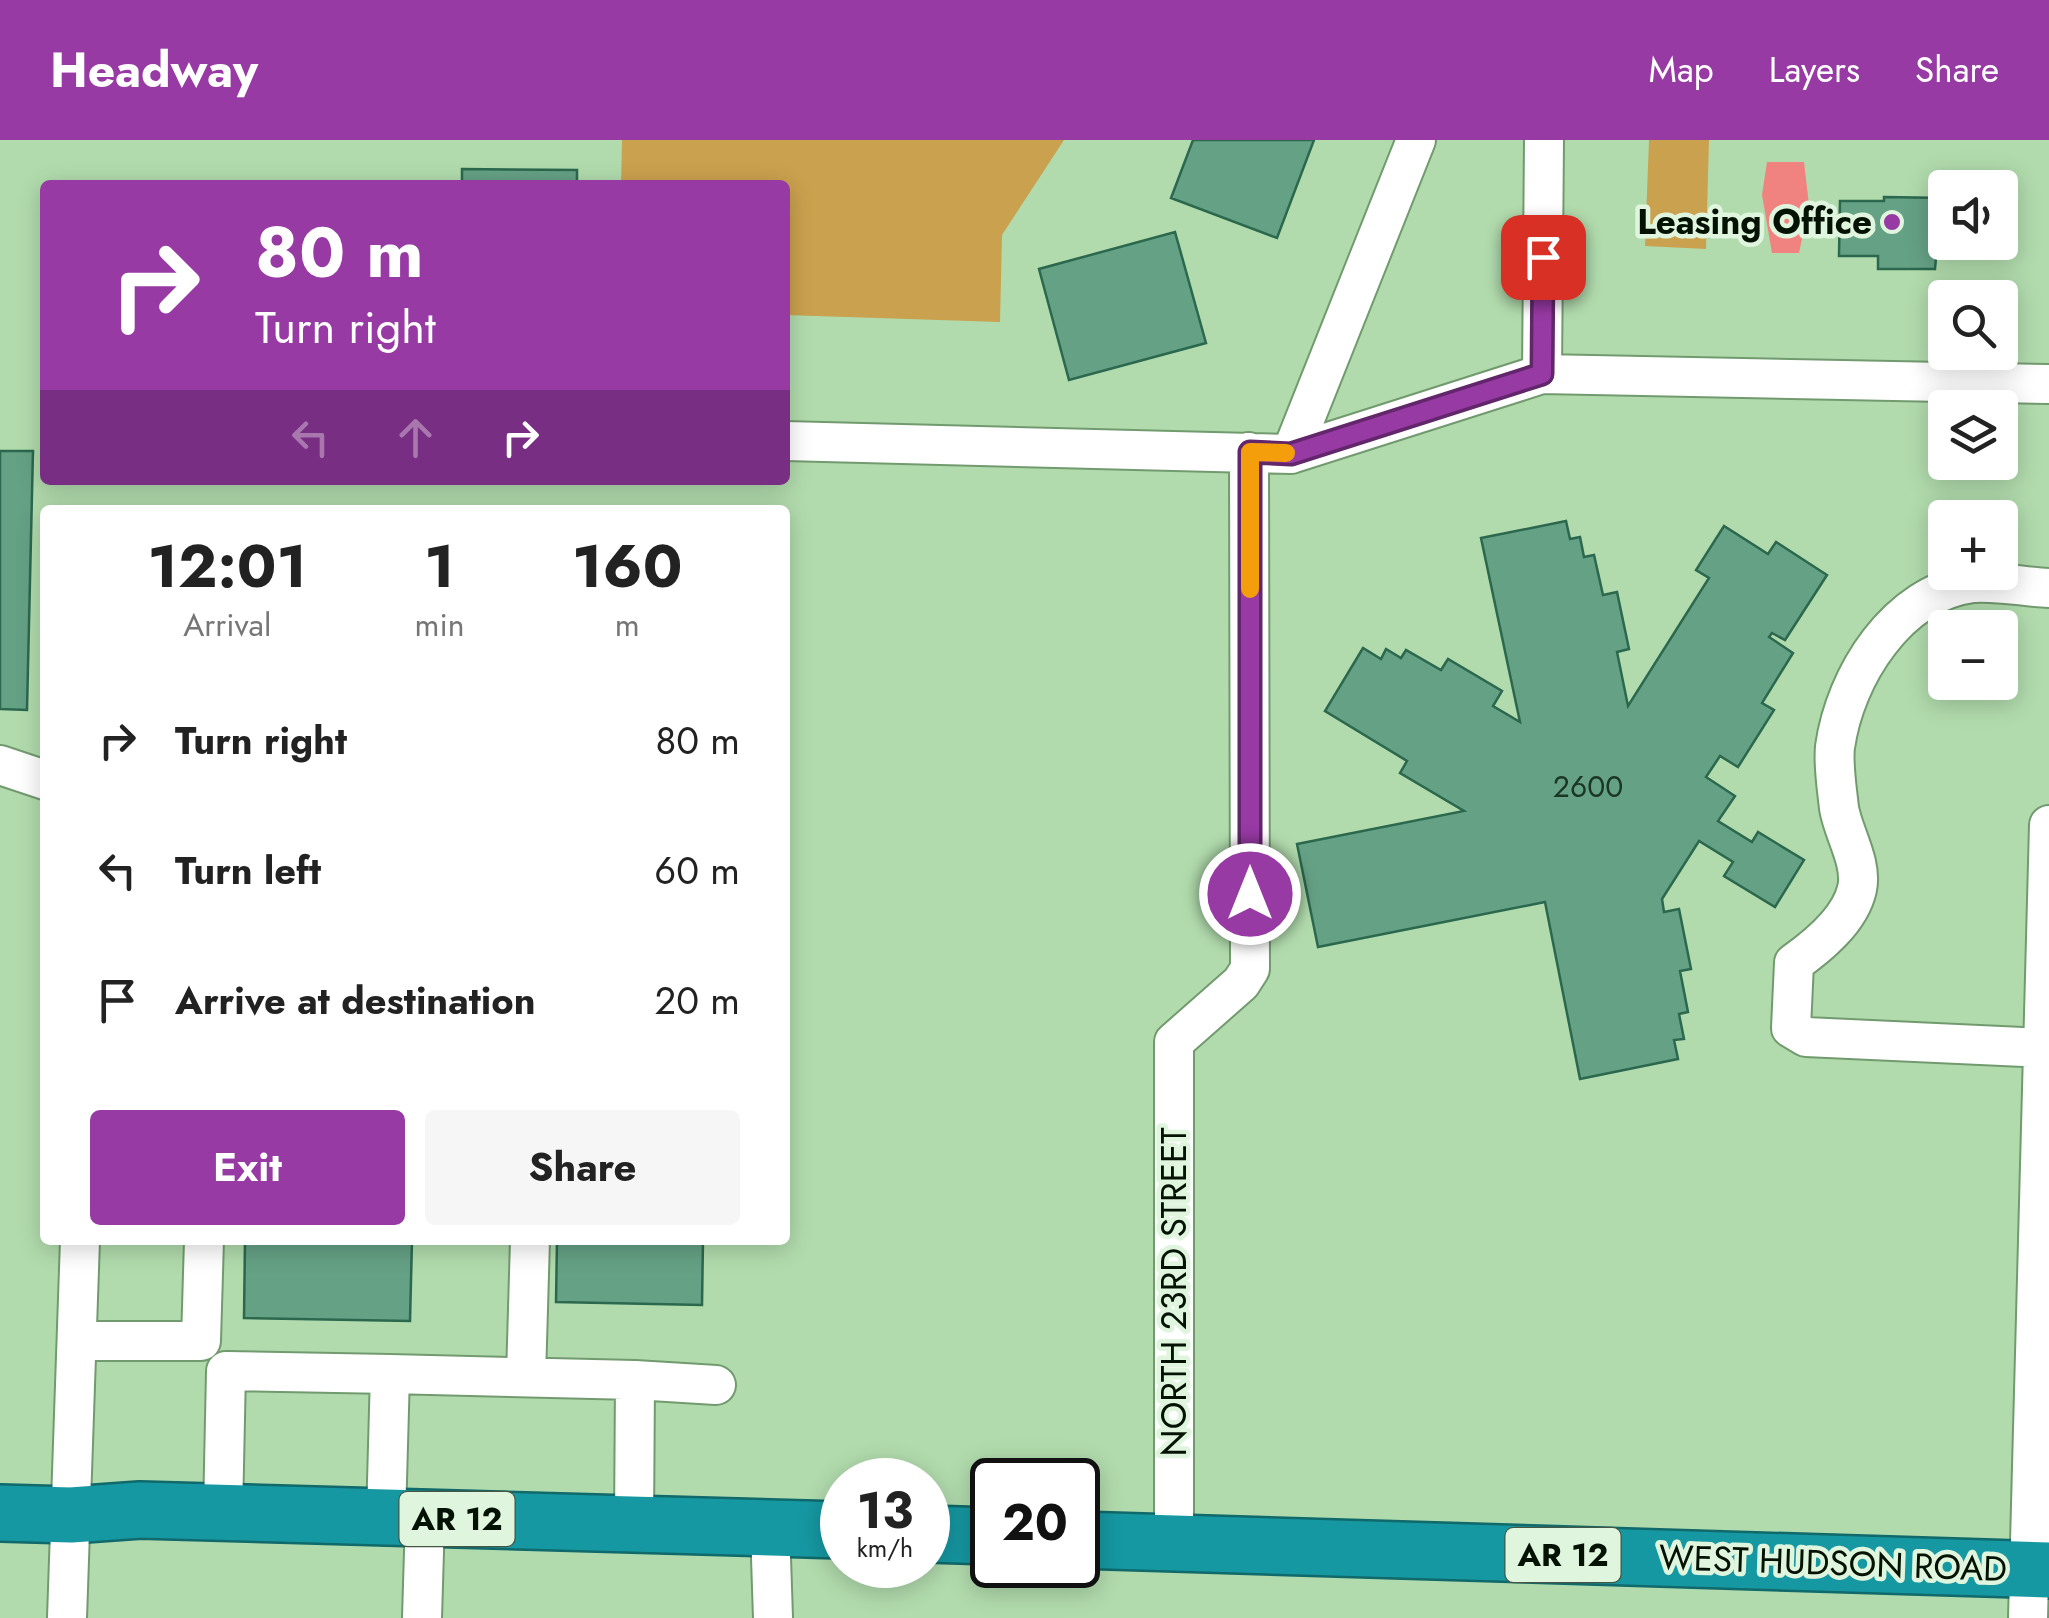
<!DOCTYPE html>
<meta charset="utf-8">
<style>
body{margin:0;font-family:Jost,sans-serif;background:#f6f6f6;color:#222;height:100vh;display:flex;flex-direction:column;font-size:38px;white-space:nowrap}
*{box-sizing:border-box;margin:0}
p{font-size:32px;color:#767676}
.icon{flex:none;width:55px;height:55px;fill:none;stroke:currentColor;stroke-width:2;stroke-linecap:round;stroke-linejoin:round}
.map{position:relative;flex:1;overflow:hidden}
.sheet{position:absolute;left:40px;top:365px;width:750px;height:740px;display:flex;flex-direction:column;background:#fff;border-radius:10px;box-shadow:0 5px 25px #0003}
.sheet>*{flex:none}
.banner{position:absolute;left:40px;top:40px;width:750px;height:305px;border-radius:10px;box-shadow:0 5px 25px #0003;background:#973aa4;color:#fff;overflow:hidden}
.fabs{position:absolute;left:1928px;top:30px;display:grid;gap:20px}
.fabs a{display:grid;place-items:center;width:90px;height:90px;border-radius:10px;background:#fff;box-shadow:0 5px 25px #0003;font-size:50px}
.speed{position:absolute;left:820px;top:1318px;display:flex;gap:20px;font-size:50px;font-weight:700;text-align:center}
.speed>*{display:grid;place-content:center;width:130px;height:130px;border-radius:50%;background:#fff;box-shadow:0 5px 25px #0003;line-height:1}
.speed small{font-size:25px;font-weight:400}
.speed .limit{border:5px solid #111;border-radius:15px;background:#fff;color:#111}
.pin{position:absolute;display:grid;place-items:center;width:85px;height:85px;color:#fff;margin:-42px;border-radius:20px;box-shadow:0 5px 15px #0006}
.me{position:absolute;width:110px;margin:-55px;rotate:0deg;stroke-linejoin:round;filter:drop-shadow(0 0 8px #0008)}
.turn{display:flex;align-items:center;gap:35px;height:210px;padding:0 50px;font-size:45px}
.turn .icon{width:130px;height:130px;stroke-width:2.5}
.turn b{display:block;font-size:70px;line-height:85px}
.lanes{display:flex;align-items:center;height:95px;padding:0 50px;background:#0003;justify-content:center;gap:50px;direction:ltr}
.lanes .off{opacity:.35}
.eta{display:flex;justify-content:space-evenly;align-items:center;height:170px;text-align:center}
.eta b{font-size:60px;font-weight:700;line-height:70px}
.primary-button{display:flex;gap:20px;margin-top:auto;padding:20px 50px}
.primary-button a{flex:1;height:115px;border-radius:10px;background:#973aa4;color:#fff;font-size:40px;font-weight:700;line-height:115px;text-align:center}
.primary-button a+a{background:#f6f6f6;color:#222}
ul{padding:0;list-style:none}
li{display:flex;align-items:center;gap:30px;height:130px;padding:0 50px}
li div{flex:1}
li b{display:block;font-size:38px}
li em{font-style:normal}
header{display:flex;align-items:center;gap:60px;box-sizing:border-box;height:140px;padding:0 50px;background:#973aa4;color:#fff}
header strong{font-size:48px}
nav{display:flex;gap:55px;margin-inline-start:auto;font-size:35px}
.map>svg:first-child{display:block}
</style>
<header>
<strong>Headway</strong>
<nav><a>Map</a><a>Layers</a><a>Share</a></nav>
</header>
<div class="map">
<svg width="2049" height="1478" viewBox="0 0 2049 1478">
<rect width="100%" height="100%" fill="#b1dbad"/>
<path fill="#caa14e" d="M622,0H1064L1002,95L1000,182L785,175V45H621Z
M1649,0H1709L1706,109L1645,106Z"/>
<path fill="#f08380" d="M1767,22H1804L1809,65L1799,113H1772L1762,55Z"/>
<path fill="#65a185" stroke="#2b684e" stroke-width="2.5" d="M1193,0H1314L1277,98L1171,58Z
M462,29L577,30V45H462Z
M1884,57L1945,58V102H1975V118H1936L1935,129H1878V116H1839L1840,61H1884Z
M1175,92L1206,203L1069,240L1039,129Z
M0,311H33L27,570L0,569Z
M1566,381L1570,399L1580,397L1584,417L1594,415L1603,455L1617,452L1629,509L1617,512L1628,566L1709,438L1696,430L1724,386L1768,414L1776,402L1827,435L1785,500L1772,493L1769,497L1793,513L1762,563L1774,570L1738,627L1720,616L1706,637L1735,656L1718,681L1752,702L1758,692L1804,720L1775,767L1724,736L1733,722L1699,701L1662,759L1664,772L1679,769L1691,829L1680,831L1688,872L1679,874L1684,899L1674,900L1678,919L1580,939L1545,762L1318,807L1297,704L1464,671L1400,633L1407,621L1325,571L1363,508L1381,519L1386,509L1401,518L1406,510L1441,530L1448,519L1502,551L1493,566L1520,582L1481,398Z
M245,1100H412L410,1181L244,1178Z
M557,1100H703L702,1165L556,1162Z"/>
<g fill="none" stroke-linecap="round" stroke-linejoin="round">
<g stroke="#729a6f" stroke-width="42">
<path id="minor" d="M1542,234L1544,0
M785,301L1291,314L1542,234L2049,244
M1291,314L1416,0
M0,625L45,640
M2043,908L1806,897L1791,888L1794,823C1818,806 1850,780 1857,749C1863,723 1843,693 1839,668C1837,649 1833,625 1835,607C1845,536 1897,453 1973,443C1997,441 2025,447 2049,448
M77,1201H201L204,1100
M390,1234L635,1240
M526,1237L530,1100
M223,1373L226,1231L390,1234L386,1377
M634,1384L635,1240L716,1245
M770,1387L773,1478
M1174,1403V902L1241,843L1250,829L1249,312
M67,1478L80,1100
M422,1478L425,1378
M2028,1478L2049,685"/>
</g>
<g stroke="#10696b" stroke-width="60">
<path id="highway" d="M0,1373L71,1375L140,1370L842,1390
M928,1394L992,1396
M1078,1400L2049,1430"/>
</g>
<use href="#minor" stroke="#fff" stroke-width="38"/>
<use href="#highway" stroke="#1698a2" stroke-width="55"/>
</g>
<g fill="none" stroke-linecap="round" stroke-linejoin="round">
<g stroke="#62266b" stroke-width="25">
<path id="route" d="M1250,754V312L1291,314L1542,234L1543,117"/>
</g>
<use href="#route" stroke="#973aa4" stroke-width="18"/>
<path stroke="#f59e0b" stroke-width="18" d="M1250,449V312L1286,313"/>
</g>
<circle fill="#973aa4" stroke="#e0f5de" stroke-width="4" cx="1892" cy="82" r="10"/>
<g text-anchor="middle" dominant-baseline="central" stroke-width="9" stroke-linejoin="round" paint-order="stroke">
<g font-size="30" fill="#1c3624">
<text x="1588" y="646">2600</text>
</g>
<g fill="#e0f5de" stroke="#465645" stroke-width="2.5">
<rect x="399.5" y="1352" width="115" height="54" rx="8"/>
<rect x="1505.5" y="1388" width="115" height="54" rx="8"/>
</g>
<g font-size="32" font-weight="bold" fill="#041204">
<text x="457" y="1379">AR 12</text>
<text x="1563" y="1415">AR 12</text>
</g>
<g font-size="35" font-weight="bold" fill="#041204" stroke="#e0f5de" text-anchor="end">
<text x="1872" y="82">Leasing Office</text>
</g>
<g font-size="35" fill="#041204" stroke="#e0f5de">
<text transform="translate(1174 1152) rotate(-90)">NORTH 23RD STREET</text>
<text transform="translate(1833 1423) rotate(2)">WEST HUDSON ROAD</text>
</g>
</g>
</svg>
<div class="fabs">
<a><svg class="icon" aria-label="sound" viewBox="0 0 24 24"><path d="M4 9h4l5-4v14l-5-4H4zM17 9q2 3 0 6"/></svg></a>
<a><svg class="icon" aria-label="search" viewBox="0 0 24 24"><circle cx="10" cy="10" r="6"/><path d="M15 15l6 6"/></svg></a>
<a><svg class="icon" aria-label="layers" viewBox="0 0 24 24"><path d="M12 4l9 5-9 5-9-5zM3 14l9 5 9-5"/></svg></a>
<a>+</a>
<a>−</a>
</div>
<div class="speed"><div>13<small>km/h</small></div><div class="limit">20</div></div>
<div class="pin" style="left:1543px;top:117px;background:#d93025"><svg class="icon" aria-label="arrive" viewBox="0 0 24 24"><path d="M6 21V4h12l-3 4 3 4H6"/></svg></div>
<svg class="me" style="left:1250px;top:754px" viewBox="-20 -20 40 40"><circle r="17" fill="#973aa4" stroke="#fff" stroke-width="3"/><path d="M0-11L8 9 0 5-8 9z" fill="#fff"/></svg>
<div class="banner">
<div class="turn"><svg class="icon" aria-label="right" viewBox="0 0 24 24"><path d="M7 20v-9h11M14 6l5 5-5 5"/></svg><div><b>80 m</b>Turn right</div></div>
<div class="lanes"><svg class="icon off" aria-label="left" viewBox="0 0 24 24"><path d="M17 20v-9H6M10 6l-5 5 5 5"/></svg><svg class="icon off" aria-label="ahead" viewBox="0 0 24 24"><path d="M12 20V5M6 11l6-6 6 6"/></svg><svg class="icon" aria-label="right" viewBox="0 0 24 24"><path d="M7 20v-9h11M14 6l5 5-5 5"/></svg></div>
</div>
<section class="sheet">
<div class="eta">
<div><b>12:01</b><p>Arrival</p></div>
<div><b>1</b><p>min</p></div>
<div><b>160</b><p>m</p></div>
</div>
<ul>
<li><svg class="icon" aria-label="right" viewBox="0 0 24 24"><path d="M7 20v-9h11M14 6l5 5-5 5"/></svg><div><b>Turn right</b></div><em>80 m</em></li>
<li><svg class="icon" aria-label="left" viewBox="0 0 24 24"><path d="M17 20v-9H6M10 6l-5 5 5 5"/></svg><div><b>Turn left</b></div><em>60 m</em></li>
<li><svg class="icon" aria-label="arrive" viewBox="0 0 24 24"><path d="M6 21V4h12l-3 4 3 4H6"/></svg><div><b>Arrive at destination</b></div><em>20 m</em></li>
</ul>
<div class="primary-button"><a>Exit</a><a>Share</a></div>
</section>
</div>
